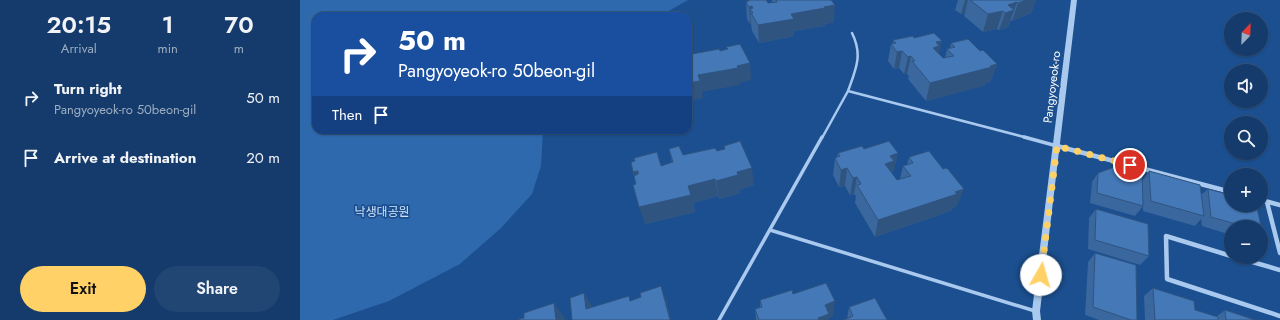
<!DOCTYPE html>
<meta charset="utf-8">
<style>
body{margin:0;font-family:Jost,"Noto Sans KR",sans-serif;background:#214673;color:#f1f3f6;height:100vh;display:flex;flex-direction:column;font-size:15px;white-space:nowrap}
*{box-sizing:border-box;margin:0}
p{font-size:13px;color:#9dadc1}
.icon{flex:none;width:22px;height:22px;fill:none;stroke:currentColor;stroke-width:2;stroke-linecap:round;stroke-linejoin:round}
.map{position:relative;flex:1;overflow:hidden}
.drawer{display:flex;flex-direction:column;background:#143b6b;width:300px}
.drawer>*{flex:none}
.hud{position:absolute;left:12px;top:12px;width:380px;height:122px;border-radius:12px;box-shadow:0 1px 3px #0004,0 0 0 1px #33557e;background:#1a4fa0;color:#fff;overflow:hidden}
.needle{width:26px;rotate:23deg}
.tools{position:absolute;left:924px;top:12px;display:grid;gap:8px}
.tools a{display:grid;place-items:center;width:44px;height:44px;border-radius:50%;background:#143b6b;box-shadow:0 1px 3px #0004,0 0 0 1px #33557e;font-size:20px}
.pin{position:absolute;display:grid;place-items:center;width:34px;height:34px;color:#fff;margin:-17px;border:2px solid #fff;border-radius:50%;box-shadow:0 1px 4px #0007}
.me{position:absolute;width:44px;margin:-22px;rotate:7deg;stroke-linejoin:round;filter:drop-shadow(0 0 3px #0008)}
.turn{display:flex;align-items:center;gap:14px;height:84px;padding:0 20px;font-size:18px}
.turn .icon{width:52px;height:52px;stroke-width:2.5}
.turn b{display:block;font-size:28px;line-height:34px}
.then{display:flex;align-items:center;height:38px;padding:0 20px;background:#0003;gap:8px;font-size:15px}
.eta{display:flex;justify-content:space-evenly;align-items:center;height:68px;text-align:center}
.eta b{font-size:24px;font-weight:600;line-height:28px}
.action{display:flex;gap:8px;margin-top:auto;padding:8px 20px}
.action a{flex:1;height:46px;border-radius:24px;background:#ffd166;color:#111;font-size:16px;font-weight:600;line-height:46px;text-align:center}
.action a+a{background:#214673;color:#f1f3f6}
ul{padding:0;list-style:none}
li{display:flex;align-items:center;gap:12px;height:60px;padding:0 20px}
li div{flex:1}
li b{display:block;font-size:15px}
li em{font-style:normal}
main{display:flex;flex:1;min-height:0}
.map>svg:first-child{display:block}
</style>
<main>
<section class="drawer">
<div class="eta">
<div><b>20:15</b><p>Arrival</p></div>
<div><b>1</b><p>min</p></div>
<div><b>70</b><p>m</p></div>
</div>
<ul>
<li><svg class="icon" aria-label="right" viewBox="0 0 24 24"><path d="M7 20v-9h11M14 6l5 5-5 5"/></svg><div><b>Turn right</b><p>Pangyoyeok-ro 50beon-gil</p></div><em>50 m</em></li>
<li><svg class="icon" aria-label="arrive" viewBox="0 0 24 24"><path d="M6 21V4h12l-3 4 3 4H6"/></svg><div><b>Arrive at destination</b></div><em>20 m</em></li>
</ul>
<div class="action"><a>Exit</a><a>Share</a></div>
</section>
<div class="map">
<svg width="980" height="320" viewBox="0 0 980 320">
<rect width="100%" height="100%" fill="#1b4f8f"/>
<path fill="#2e69ad" d="M0,0H388L360,16H16V130H243L241,166L232,194L201,228L160,264L89,301L33,320H0Z"/>
<g fill="none" stroke-linecap="round" stroke-linejoin="round">
<path stroke="#a9c9ee" stroke-width="2.5" d="M552,33C563,55 556,69 548,91L728,138
M522,138L548,91"/>
<path stroke="#a9c9ee" stroke-width="3.5" d="M724,137L757,146
M470,230L735,311
M419,320L522,137"/>
<path stroke="#a9c9ee" stroke-width="4.5" d="M757,146L931,192
M961,200L980,205
M967,202L980,253
M931,256L866,236L867,279L980,316
M935,257L980,270"/>
<path fill="#a9c9ee" fill-rule="evenodd" d="M771,0H777L740,311L741,320H733L732,311Z"/>
</g>
<path fill="#3a679d" d="M448,0H466L468,3H472V0H531L534,22L525,24L524,26L494,31V36L459,43L452,31L451,24H450L447,19L446,2L448,1Z
M658,0H736L731,13L712,21L711,20L708,27L699,30L697,29L683,32L664,16L665,13L661,14L655,10Z
M614,38L639,54L643,58H645L647,49L650,48L651,43L680,51L697,64L690,82L686,83V85L626,101L608,79L609,76L607,74H604L599,68L594,69L588,61L591,44L593,43V40Z
M424,146L454,185L439,190L440,193L419,199L418,196L393,203L395,212L345,224L333,172L372,163L369,149L383,155L417,151L424,149Z
M564,149L594,171L591,172L597,180L600,179L603,166L607,165L609,157L657,206L652,208L651,211L575,237L555,203L556,196L554,194L550,195L545,186L539,187L533,175L535,158L537,157L538,153Z
M820,165L842,170V181L849,171L900,185L901,195L908,189L931,195V205H954L957,208L962,231L961,232V227H931V235L902,226L901,219L895,226L843,211V206L835,216L790,203L792,182L798,173Z
M796,209L849,256L840,265L788,249L789,218Z
M795,253L837,320H799L785,315L788,262Z
M853,288L895,310L916,317L925,310L955,320H845L844,296Z
M493,294L533,316L529,318V320H456L455,309L460,307V300Z
M549,307L587,320L547,319Z"/>
<path fill="#305480" d="M665,0H668L665,13L661,14Z
M727,0H736L731,13L712,21L718,3Z
M717,2L708,27L699,30L708,5Z
M535,5L534,22L525,24L524,26L494,31V36L459,43L458,25L491,14Z
M452,6L453,13L450,9L451,24H450L449,7Z
M703,11L697,29L683,32L688,14Z
M642,41L638,58L633,48L636,42Z
M602,51L599,68L594,69L597,52Z
M611,56L607,74H604L608,57Z
M450,63L451,80L439,83L440,85L402,92L403,98L388,101V83L398,75Z
M697,64L690,82L686,83V85L626,101L630,83Z
M598,153L594,171H592L590,179L585,164L590,156Z
M452,168L454,185L439,190L440,193L419,199L416,181L437,172Z
M547,168L545,186L539,187L541,170Z
M338,171L343,188L339,189L333,172Z
M557,177L554,194L550,195L553,178Z
M415,179L418,196L393,203L395,212L345,224L339,207L388,186Z
M664,189L657,206L652,208L651,211L575,237L578,220Z
M361,286L367,302L371,320H370Z
M284,293L293,308L286,309Z
M535,301L533,316L529,318V320H518V318L525,305Z
M254,303L265,318V320H256Z"/>
<path fill="#4478b7" stroke="#305480" d="M448,0H466L468,3L477,2L476,0H531L535,5L524,7L525,8L491,14L494,19L458,25L451,13H453L450,9L453,8L452,6L449,7L446,2L449,1Z
M670,0H727L718,3L717,2L708,5L714,10L705,13L703,11L688,14Z
M634,33L642,41L636,42L639,46L633,48L643,58L654,56L647,49L655,47L651,43L668,39L680,51L683,50L697,64L690,66L692,67L630,83L612,61H615L611,56L608,57L602,51L597,52L591,44L596,43L593,40L613,36L614,38Z
M440,44L450,63L437,66L438,68L398,75L400,81L388,83V48L390,47L392,54L419,49L420,51L428,49L426,47Z
M440,141L452,168L437,172L438,175L416,181L415,179L388,186L391,195L339,207L333,185L336,184L334,176L338,174V171L333,172L331,162L335,161L334,158L357,152L361,166L373,162L369,149L379,146L383,155L415,148L417,151L425,149L424,146Z
M589,141L598,153L590,156L594,161L585,164L597,180L611,176L603,166L613,163L609,157L629,151L643,169L647,168L664,189L655,192L657,194L578,220L557,185L561,184L557,177L553,178L547,168L541,170L535,158L540,156L538,153L562,146L564,149Z
M820,165L842,170L843,206L797,193L798,173Z
M849,171L900,185L904,216L851,201Z
M908,189L931,195V205H954L957,208L962,231H961V227H947L911,217Z
M796,209L848,224L849,256L795,240Z
M795,253L836,265L837,320H831L793,307Z
M526,283L535,301L525,305L529,314L518,318L519,320H459L455,309L462,307L460,300L492,290L493,294Z
M361,286L370,320H271H272L270,298L284,293L286,309L329,296L330,301L341,297L340,293Z
M853,288L894,301L895,310L918,317V320H855Z
M575,298L587,320H544L553,316L549,307Z
M254,303L256,320H219V319L224,318V313Z
M925,310L955,320H926Z"/>
<g fill="none" stroke-linecap="round" stroke-linejoin="round">
<path stroke="#ffd166" stroke-width="7" stroke-dasharray="0 12.6" d="M741,275L757,146L830,165"/>
</g>
<g text-anchor="middle" dominant-baseline="central" stroke-width="3.5" stroke-linejoin="round" paint-order="stroke">
<g font-size="12" fill="#fff" stroke="#1b4f8f">
<text transform="translate(752 87) rotate(-83)">Pangyoyeok-ro</text>
</g>
<g font-size="12" fill="#cfe3fa" stroke="#1b4f8f">
<text x="82" y="212">낙생대공원</text>
</g>
</g>
</svg>
<div class="tools">
<a><svg class="needle" viewBox="-14 -14 28 28"><path d="M0-13l5 13h-10z" fill="#e53935"/><path d="M0 13l5-13h-10z" fill="#9dadc1"/></svg></a>
<a><svg class="icon" aria-label="sound" viewBox="0 0 24 24"><path d="M4 9h4l5-4v14l-5-4H4zM17 9q2 3 0 6"/></svg></a>
<a><svg class="icon" aria-label="search" viewBox="0 0 24 24"><circle cx="10" cy="10" r="6"/><path d="M15 15l6 6"/></svg></a>
<a>+</a>
<a>−</a>
</div>
<div class="pin" style="left:830px;top:165px;background:#d93025"><svg class="icon" aria-label="arrive" viewBox="0 0 24 24"><path d="M6 21V4h12l-3 4 3 4H6"/></svg></div>
<svg class="me" style="left:741px;top:275px" viewBox="-20 -20 40 40"><circle r="19" fill="#fff"/><path d="M0-13L10 11 0 6-10 11z" fill="#ffd166"/></svg>
<div class="hud">
<div class="turn"><svg class="icon" aria-label="right" viewBox="0 0 24 24"><path d="M7 20v-9h11M14 6l5 5-5 5"/></svg><div><b>50 m</b>Pangyoyeok-ro 50beon-gil</div></div>
<div class="then">Then<svg class="icon" aria-label="arrive" viewBox="0 0 24 24"><path d="M6 21V4h12l-3 4 3 4H6"/></svg></div>
</div>
</div>
</main>
